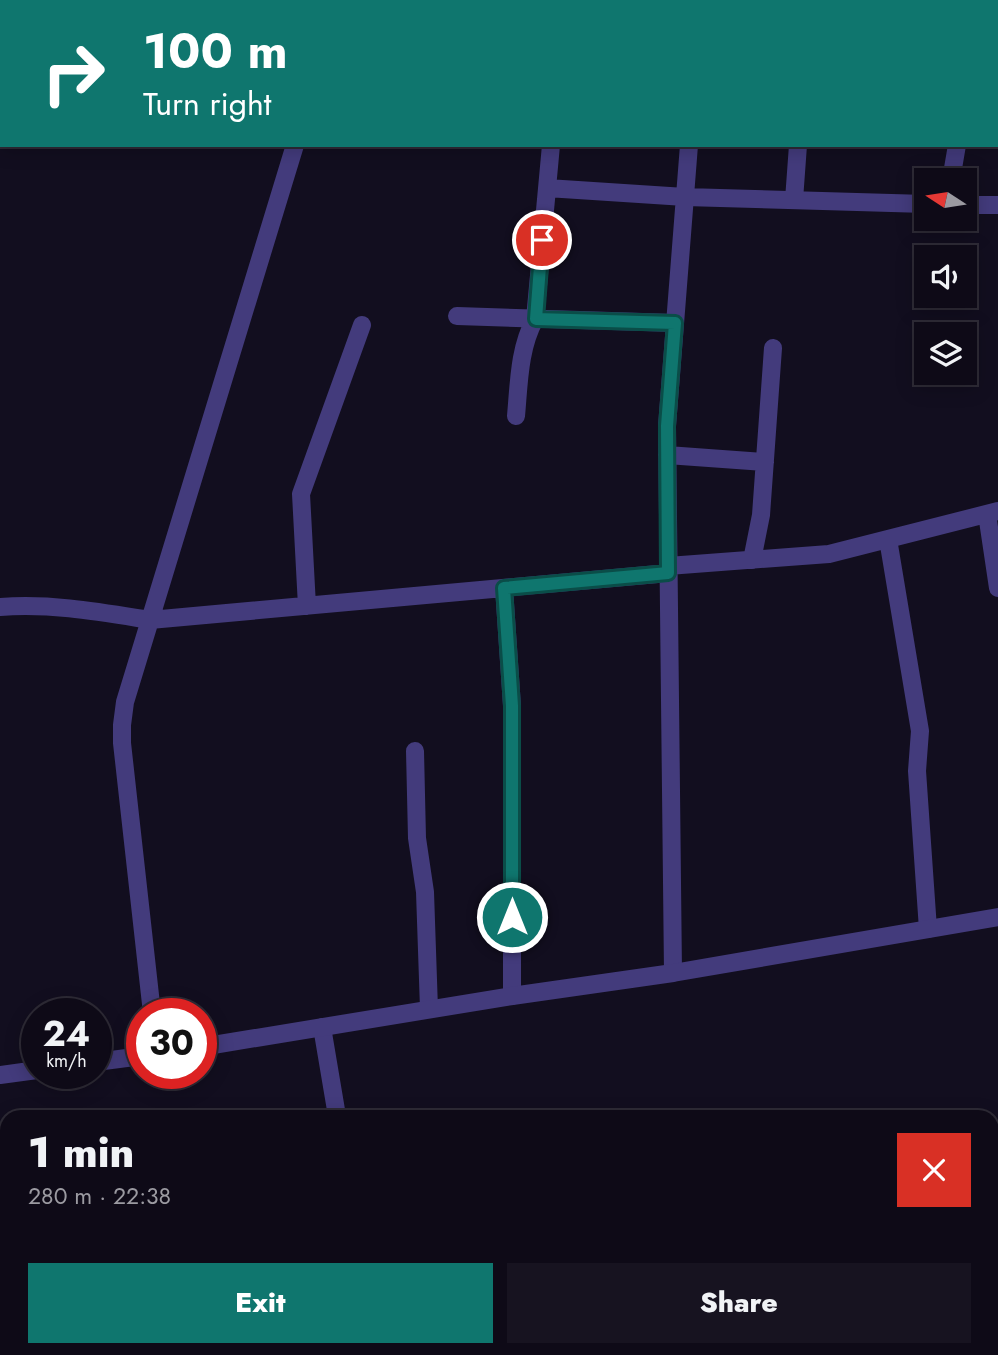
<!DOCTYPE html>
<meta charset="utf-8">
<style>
body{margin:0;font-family:Jost,sans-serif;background:#171320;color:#f1f3f6;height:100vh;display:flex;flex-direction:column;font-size:26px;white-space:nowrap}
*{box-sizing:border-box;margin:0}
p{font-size:23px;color:#9b9aa1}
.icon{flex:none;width:38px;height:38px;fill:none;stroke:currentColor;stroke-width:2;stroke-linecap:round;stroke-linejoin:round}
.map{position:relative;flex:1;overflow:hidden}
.panel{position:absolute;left:0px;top:1110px;width:999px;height:247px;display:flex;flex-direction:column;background:#0e0a17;border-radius:21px 21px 0 0;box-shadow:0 4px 18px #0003,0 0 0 2px #2e2b36}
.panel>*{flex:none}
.banner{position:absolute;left:0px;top:0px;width:999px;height:147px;box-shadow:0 4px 18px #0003,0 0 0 2px #2e2b36;background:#0f766e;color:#fff;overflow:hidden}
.needle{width:46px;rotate:282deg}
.tools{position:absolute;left:914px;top:168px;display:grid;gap:14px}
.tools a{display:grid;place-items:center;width:63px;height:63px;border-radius:0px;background:#0e0a17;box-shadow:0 4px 18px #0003,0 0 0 2px #2e2b36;font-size:35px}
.speed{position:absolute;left:21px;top:998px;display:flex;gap:14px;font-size:35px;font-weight:700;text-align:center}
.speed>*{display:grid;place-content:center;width:91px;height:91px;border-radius:50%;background:#0e0a17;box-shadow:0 4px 18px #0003,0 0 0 2px #2e2b36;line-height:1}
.speed small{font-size:18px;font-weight:400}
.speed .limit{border:10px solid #d22;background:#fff;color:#111}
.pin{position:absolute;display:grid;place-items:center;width:60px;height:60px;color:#fff;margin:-30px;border:4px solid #fff;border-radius:50%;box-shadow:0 2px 7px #0007}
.me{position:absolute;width:77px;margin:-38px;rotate:0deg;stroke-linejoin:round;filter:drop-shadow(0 0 5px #0008)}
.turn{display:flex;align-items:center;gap:24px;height:147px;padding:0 28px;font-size:32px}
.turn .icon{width:91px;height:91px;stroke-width:2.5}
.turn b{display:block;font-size:49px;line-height:60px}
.round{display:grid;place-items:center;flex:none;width:74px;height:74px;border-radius:0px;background:#171320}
.headline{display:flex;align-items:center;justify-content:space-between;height:119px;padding:0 28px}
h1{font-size:42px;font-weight:800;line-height:52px}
.primary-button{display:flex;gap:14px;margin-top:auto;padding:14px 28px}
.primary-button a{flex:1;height:80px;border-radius:0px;background:#0f766e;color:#fff;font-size:28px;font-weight:800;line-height:80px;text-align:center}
.primary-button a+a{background:#171320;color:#f1f3f6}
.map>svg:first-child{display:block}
</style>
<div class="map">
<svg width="998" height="1355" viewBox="0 0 998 1355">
<rect width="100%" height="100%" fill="#120e1f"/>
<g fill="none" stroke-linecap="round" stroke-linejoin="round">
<path stroke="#433b7c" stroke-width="18" d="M340,2V0
M567,2V0
M701,2L702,0
M811,2V0
M951,180L957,145
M547,188L685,197L926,204
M794,200L798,145
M964,205H998
M457,316L675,323
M516,416C519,383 519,348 535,319L551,145
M667,455L765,462
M987,514L998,588
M888,539L920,731L917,771L928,929
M752,560L761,515L773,348
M668,566L829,554L998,511
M504,588L512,706V996
M307,606L301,494L362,325
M0,607C51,603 100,612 150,620L669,573
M415,751L417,838L425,892L429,1009
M673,973L667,426L689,145
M152,1013L122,743V725L125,702L295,145
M322,1027L337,1116
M374,1349L375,1355"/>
<path stroke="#433b7c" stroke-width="18" d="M201,1047L512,996L673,973L998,917
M96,1062L142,1056
M0,1075L37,1070"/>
</g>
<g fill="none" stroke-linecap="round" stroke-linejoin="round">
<g stroke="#0a4d48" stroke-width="18">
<path id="route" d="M512,917V706L504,588L668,573L667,426L675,323L536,319L542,240"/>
</g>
<use href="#route" stroke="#0f766e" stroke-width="12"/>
</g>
</svg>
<div class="tools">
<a><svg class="needle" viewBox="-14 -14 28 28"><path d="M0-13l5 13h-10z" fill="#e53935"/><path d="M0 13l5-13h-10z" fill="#9b9aa1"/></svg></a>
<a><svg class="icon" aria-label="sound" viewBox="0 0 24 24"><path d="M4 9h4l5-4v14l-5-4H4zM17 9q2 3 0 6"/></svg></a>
<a><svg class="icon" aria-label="layers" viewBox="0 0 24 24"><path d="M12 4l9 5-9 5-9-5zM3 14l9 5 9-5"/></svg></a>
</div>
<div class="speed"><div>24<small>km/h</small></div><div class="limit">30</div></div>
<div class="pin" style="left:542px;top:240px;background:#d93025"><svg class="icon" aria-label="arrive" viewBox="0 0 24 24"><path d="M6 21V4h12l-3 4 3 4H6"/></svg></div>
<svg class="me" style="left:512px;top:917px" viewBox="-20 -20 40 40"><circle r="17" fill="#0f766e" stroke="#fff" stroke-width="3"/><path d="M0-11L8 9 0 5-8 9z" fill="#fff"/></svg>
<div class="banner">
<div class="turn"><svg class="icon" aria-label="right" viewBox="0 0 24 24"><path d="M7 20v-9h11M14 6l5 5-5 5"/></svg><div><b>100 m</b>Turn right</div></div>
</div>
<section class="panel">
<div class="headline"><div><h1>1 min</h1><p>280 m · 22:38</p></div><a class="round" style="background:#d93025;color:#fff"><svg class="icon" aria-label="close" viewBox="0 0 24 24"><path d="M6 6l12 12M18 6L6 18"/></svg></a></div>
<div class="primary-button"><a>Exit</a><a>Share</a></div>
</section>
</div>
